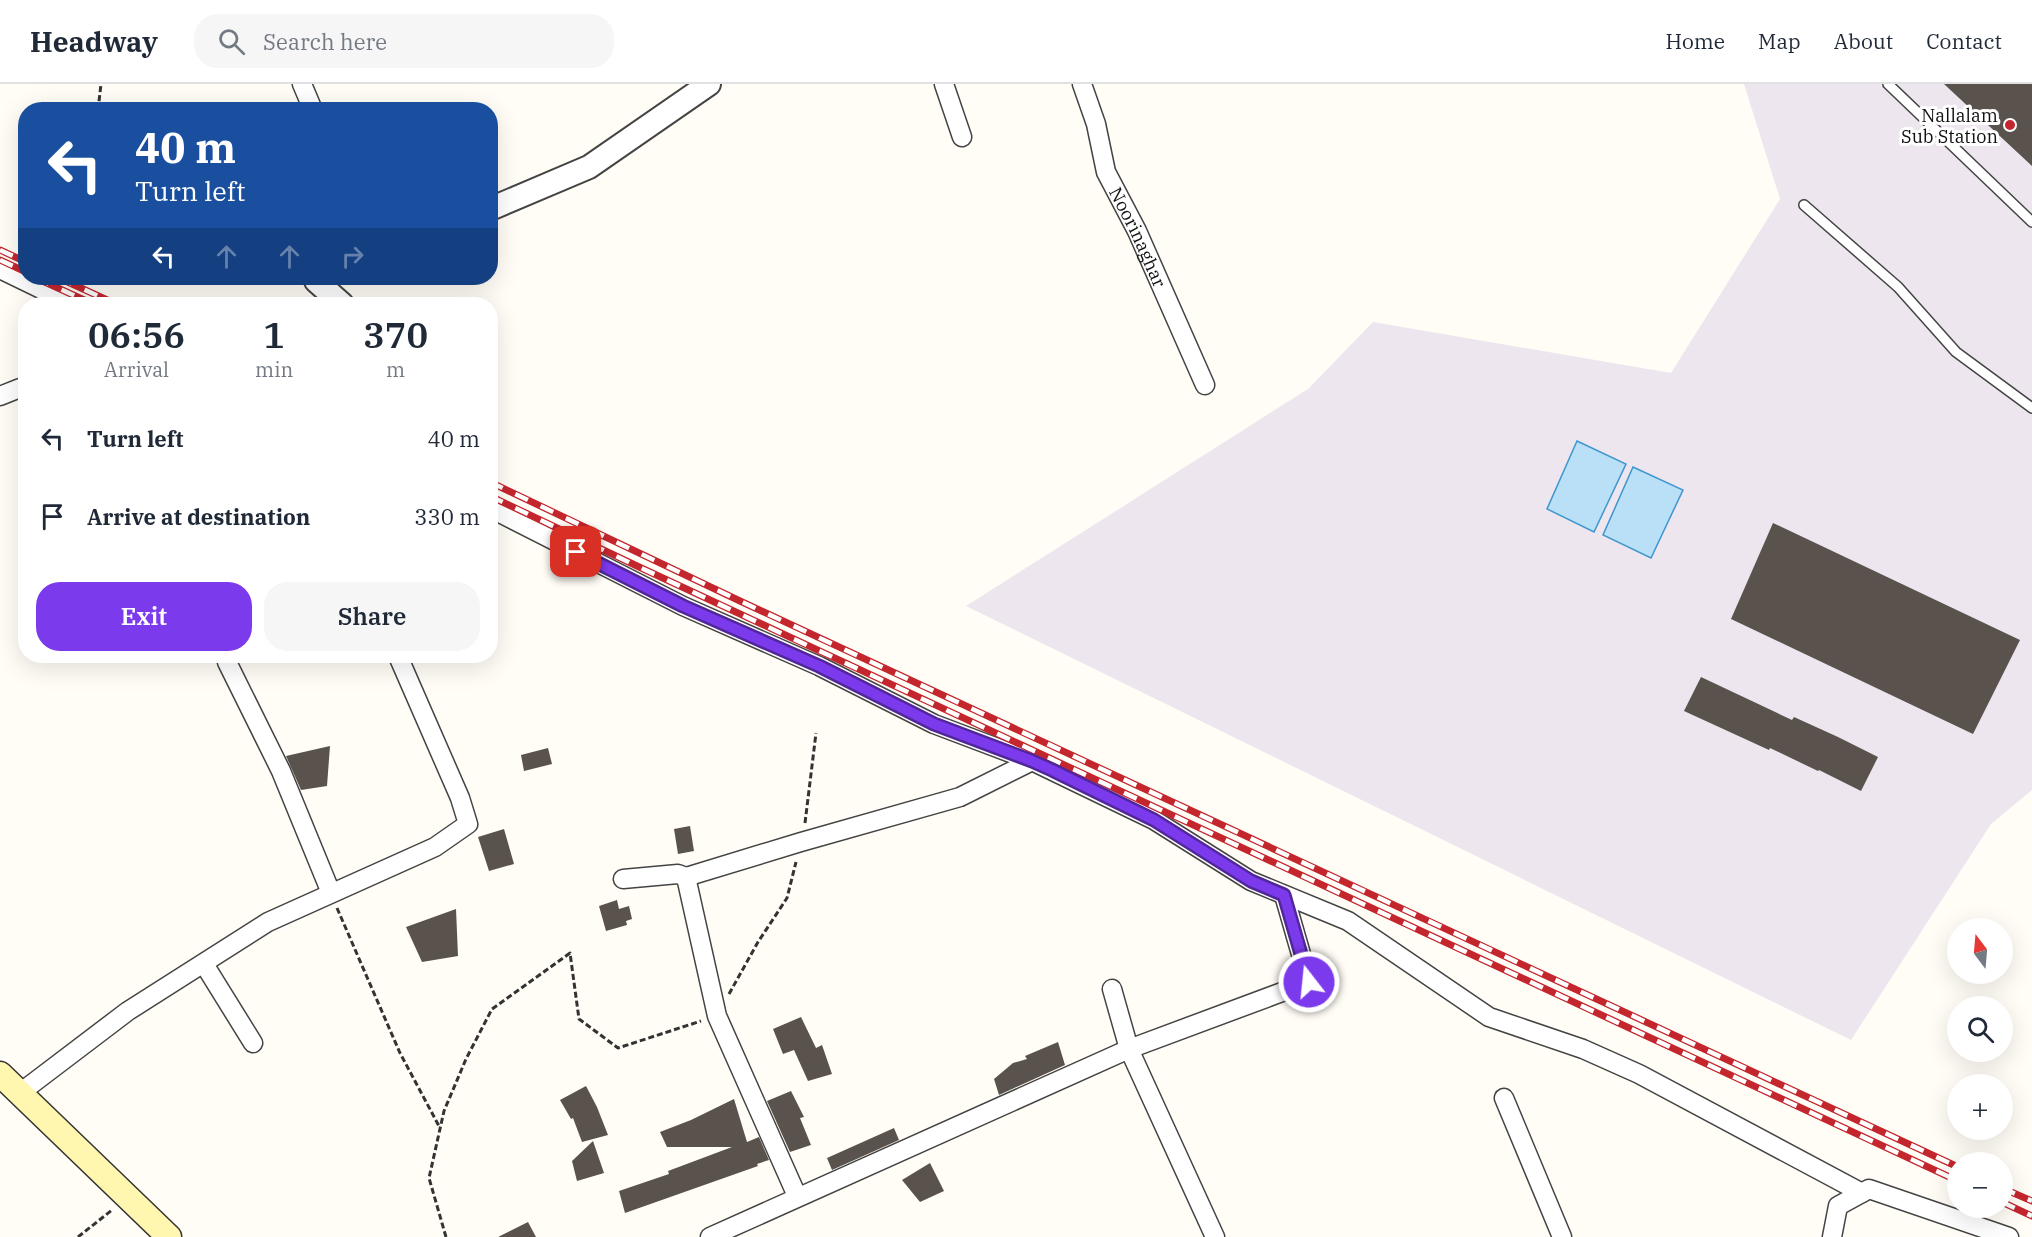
<!DOCTYPE html>
<meta charset="utf-8">
<style>
body{margin:0;font-family:"IBM Plex Serif",serif;background:#f6f6f7;color:#1f2937;height:100vh;display:flex;flex-direction:column;font-size:22px;white-space:nowrap}
*{box-sizing:border-box;margin:0}
p{font-size:20px;color:#747a83}
.icon{flex:none;width:33px;height:33px;fill:none;stroke:currentColor;stroke-width:2;stroke-linecap:round;stroke-linejoin:round}
.map{position:relative;flex:1;overflow:hidden}
.side{position:absolute;left:18px;top:213px;width:480px;height:366px;display:flex;flex-direction:column;background:#fff;border-radius:24px;box-shadow:0 6px 24px #0002}
.side>*{flex:none}
.hud{position:absolute;left:18px;top:18px;width:480px;height:183px;border-radius:24px;box-shadow:0 6px 24px #0002;background:#1a4fa0;color:#fff;overflow:hidden}
.needle{width:39px;rotate:344deg}
.buttons{position:absolute;left:1947px;top:834px;display:grid;gap:12px}
.buttons a{display:grid;place-items:center;width:66px;height:66px;border-radius:50%;background:#fff;box-shadow:0 6px 24px #0002;font-size:30px}
.pin{position:absolute;display:grid;place-items:center;width:51px;height:51px;color:#fff;margin:-26px;border-radius:12px;box-shadow:0 3px 9px #0006}
.me{position:absolute;width:66px;margin:-33px;rotate:344deg;stroke-linejoin:round;filter:drop-shadow(0 0 4px #0008)}
.turn{display:flex;align-items:center;gap:21px;height:126px;padding:0 18px;font-size:27px}
.turn .icon{width:78px;height:78px;stroke-width:2.5}
.turn b{display:block;font-size:42px;line-height:51px}
.lanes{display:flex;align-items:center;height:57px;padding:0 18px;background:#0003;justify-content:center;gap:30px;direction:ltr}
.lanes .off{opacity:.35}
.eta{display:flex;justify-content:space-evenly;align-items:center;height:102px;text-align:center}
.eta b{font-size:36px;font-weight:600;line-height:42px}
.action{display:flex;gap:12px;margin-top:auto;padding:12px 18px}
.action a{flex:1;height:69px;border-radius:24px;background:#7c3aed;color:#fff;font-size:24px;font-weight:600;line-height:69px;text-align:center}
.action a+a{background:#f6f6f7;color:#1f2937}
ul{padding:0;list-style:none}
li{display:flex;align-items:center;gap:18px;height:78px;padding:0 18px}
li div{flex:1}
li b{display:block;font-size:22px}
li em{font-style:normal}
header{display:flex;align-items:center;gap:36px;box-sizing:border-box;height:84px;padding:0 30px;background:#fff;border-bottom:2px solid #e0e1e3}
header strong{font-size:28px}
nav{display:flex;gap:33px;margin-inline-start:auto;font-size:21px}
.search{width:420px;height:54px;background:#f6f6f7;display:flex;align-items:center;gap:15px;box-sizing:border-box;padding:0 21px;border-radius:24px;color:#747a83;font-size:22px}
.map>svg:first-child{display:block}
</style>
<header>
<strong>Headway</strong>
<div class="search"><svg class="icon" aria-label="search" viewBox="0 0 24 24"><circle cx="10" cy="10" r="6"/><path d="M15 15l6 6"/></svg>Search here</div>
<nav><a>Home</a><a>Map</a><a>About</a><a>Contact</a></nav>
</header>
<div class="map">
<svg width="2032" height="1153" viewBox="0 0 2032 1153">
<rect width="100%" height="100%" fill="#fffdf5"/>
<path fill="#eee6ef" d="M1744,0H2032V706L1991,740L1851,956L966,522L1308,305L1373,238L1671,289L1780,115Z"/>
<path fill="#b9e0f7" stroke="#3f96cf" stroke-width="1.5" d="M1577,357L1626,380L1594,448L1547,425Z
M1633,383L1683,406L1651,474L1603,451Z"/>
<path fill="#5a524d" d="M1944,0H2032V82Z
M1773,439L2020,556L1973,650L1731,535Z
M1701,593L1792,636L1794,633L1838,653L1878,673L1861,707L1819,686L1818,687L1770,664L1769,666L1684,627Z
M330,662L327,702L301,706L286,672Z
M548,664L552,680L524,687L521,671Z
M690,742L694,767L678,770L674,745Z
M504,745L514,780L489,787L478,753Z
M617,816L619,825L629,822L632,835L626,837L627,841L606,847L599,822Z
M456,825L458,872L422,878L406,843Z
M801,933L816,964L822,961L832,990L808,997L794,966L783,970L773,945Z
M1058,958L1065,981L999,1011L994,995L1013,979L1027,975L1025,972Z
M586,1002L597,1023L608,1051L582,1058L573,1034L571,1035L560,1016Z
M791,1007L804,1033L800,1034L811,1061L790,1068L767,1017Z
M734,1015L747,1058L759,1053L769,1076L757,1080L758,1082L625,1129L619,1107L669,1090L668,1087L732,1063H667L660,1048L691,1036Z
M894,1044L899,1056L832,1086L827,1074Z
M593,1057L604,1089L577,1097L572,1077Z
M930,1079L944,1107L920,1118L902,1096Z
M528,1138L536,1153H498Z"/>
<g fill="none" stroke-linecap="round" stroke-linejoin="round">
<g stroke="#444" stroke-width="12">
<path id="service" d="M1888,0L2032,138
M1804,121L1898,203L1956,268L2032,324"/>
</g>
<g stroke="#444" stroke-width="21">
<g id="minor">
<path d="M302,0L313,26"/>
<path d="M944,0L962,53"/>
<path id="s1" d="M1082,0L1096,40L1106,88L1137,147L1205,301"/>
<path d="M0,185L72,220"/>
<path d="M0,312L20,304"/>
<path d="M490,424L683,522L819,582L934,640L1032,677L1154,736L1251,797L1348,837L1489,933L1583,965L1639,990L1862,1109"/>
<path d="M227,578L281,687L331,809"/>
<path d="M686,793L717,932L797,1112"/>
<path d="M623,795L678,790L686,793L801,758L960,713L1032,677"/>
<path d="M204,880L253,959"/>
<path d="M1112,905L1129,965L1215,1153"/>
<path d="M20,1009L128,927L268,838L435,763L468,740L460,714L398,572"/>
<path d="M1504,1014L1562,1153"/>
<path d="M710,1153L1129,965L1309,898L1284,811"/>
<path d="M1832,1153L1838,1122L1869,1105L2009,1153"/>
</g>
</g>
<g stroke="#444" stroke-width="26">
<path id="tertiary" d="M490,125L589,83L709,0
M326,194L316,197L342,220"/>
</g>
<g stroke="#333" stroke-width="27">
<path id="secondary" d="M0,990L169,1153"/>
</g>
<path stroke="#333" stroke-width="3" stroke-dasharray="6 3" stroke-linecap="butt" d="M98,26L101,0
M805,739L816,649
M337,824L400,969L440,1044
M729,910L758,858L787,814L796,778
M78,1153L112,1126
M446,1153L429,1094L444,1027L466,975L492,925L570,869L579,935L618,964L701,937"/>
<use href="#service" stroke="#fff" stroke-width="9"/>
<use href="#minor" stroke="#fff" stroke-width="18"/>
<use href="#tertiary" stroke="#fff" stroke-width="22"/>
<use href="#secondary" stroke="#fff6b0" stroke-width="24"/>
<g stroke="#c4262e" stroke-width="7">
<path id="rail" d="M0,166L26,178
M0,176L26,188
M36,194L93,220
M59,194L116,220
M490,398L740,517L1958,1083
M490,412L637,482L1958,1097
M2002,1104L2032,1117
M2002,1118L2032,1132"/>
</g>
<use href="#rail" stroke="#fff" stroke-width="4.5" stroke-dasharray="14" stroke-linecap="butt"/>
</g>
<g fill="none" stroke-linecap="round" stroke-linejoin="round">
<g stroke="#51269a" stroke-width="15">
<path id="route" d="M576,468L683,522L819,582L934,640L1032,677L1052,686L1154,736L1251,797L1284,811L1309,898"/>
</g>
<use href="#route" stroke="#7c3aed" stroke-width="10"/>
</g>
<circle fill="#c4262e" stroke="#fff" stroke-width="2" cx="2010" cy="41" r="6"/>
<g text-anchor="middle" dominant-baseline="central" stroke-width="6" stroke-linejoin="round" paint-order="stroke">
<g font-size="18" fill="#111" stroke="#fff" text-anchor="end">
<text x="1998" y="31">Nallalam<tspan x="1998" dy="21">Sub Station</tspan></text>
</g>
<g font-size="18" fill="#111" stroke="#fff">
<text stroke="none"><textPath href="#s1" startOffset="164">Noorinaghar</textPath></text>
</g>
</g>
</svg>
<div class="buttons">
<a><svg class="needle" viewBox="-14 -14 28 28"><path d="M0-13l5 13h-10z" fill="#e53935"/><path d="M0 13l5-13h-10z" fill="#747a83"/></svg></a>
<a><svg class="icon" aria-label="search" viewBox="0 0 24 24"><circle cx="10" cy="10" r="6"/><path d="M15 15l6 6"/></svg></a>
<a>+</a>
<a>−</a>
</div>
<div class="pin" style="left:576px;top:468px;background:#d93025"><svg class="icon" aria-label="arrive" viewBox="0 0 24 24"><path d="M6 21V4h12l-3 4 3 4H6"/></svg></div>
<svg class="me" style="left:1309px;top:898px" viewBox="-20 -20 40 40"><circle r="17" fill="#7c3aed" stroke="#fff" stroke-width="3"/><path d="M0-11L8 9 0 5-8 9z" fill="#fff"/></svg>
<div class="hud">
<div class="turn"><svg class="icon" aria-label="left" viewBox="0 0 24 24"><path d="M17 20v-9H6M10 6l-5 5 5 5"/></svg><div><b>40 m</b>Turn left</div></div>
<div class="lanes"><svg class="icon" aria-label="left" viewBox="0 0 24 24"><path d="M17 20v-9H6M10 6l-5 5 5 5"/></svg><svg class="icon off" aria-label="ahead" viewBox="0 0 24 24"><path d="M12 20V5M6 11l6-6 6 6"/></svg><svg class="icon off" aria-label="ahead" viewBox="0 0 24 24"><path d="M12 20V5M6 11l6-6 6 6"/></svg><svg class="icon off" aria-label="right" viewBox="0 0 24 24"><path d="M7 20v-9h11M14 6l5 5-5 5"/></svg></div>
</div>
<section class="side">
<div class="eta">
<div><b>06:56</b><p>Arrival</p></div>
<div><b>1</b><p>min</p></div>
<div><b>370</b><p>m</p></div>
</div>
<ul>
<li><svg class="icon" aria-label="left" viewBox="0 0 24 24"><path d="M17 20v-9H6M10 6l-5 5 5 5"/></svg><div><b>Turn left</b></div><em>40 m</em></li>
<li><svg class="icon" aria-label="arrive" viewBox="0 0 24 24"><path d="M6 21V4h12l-3 4 3 4H6"/></svg><div><b>Arrive at destination</b></div><em>330 m</em></li>
</ul>
<div class="action"><a>Exit</a><a>Share</a></div>
</section>
</div>
